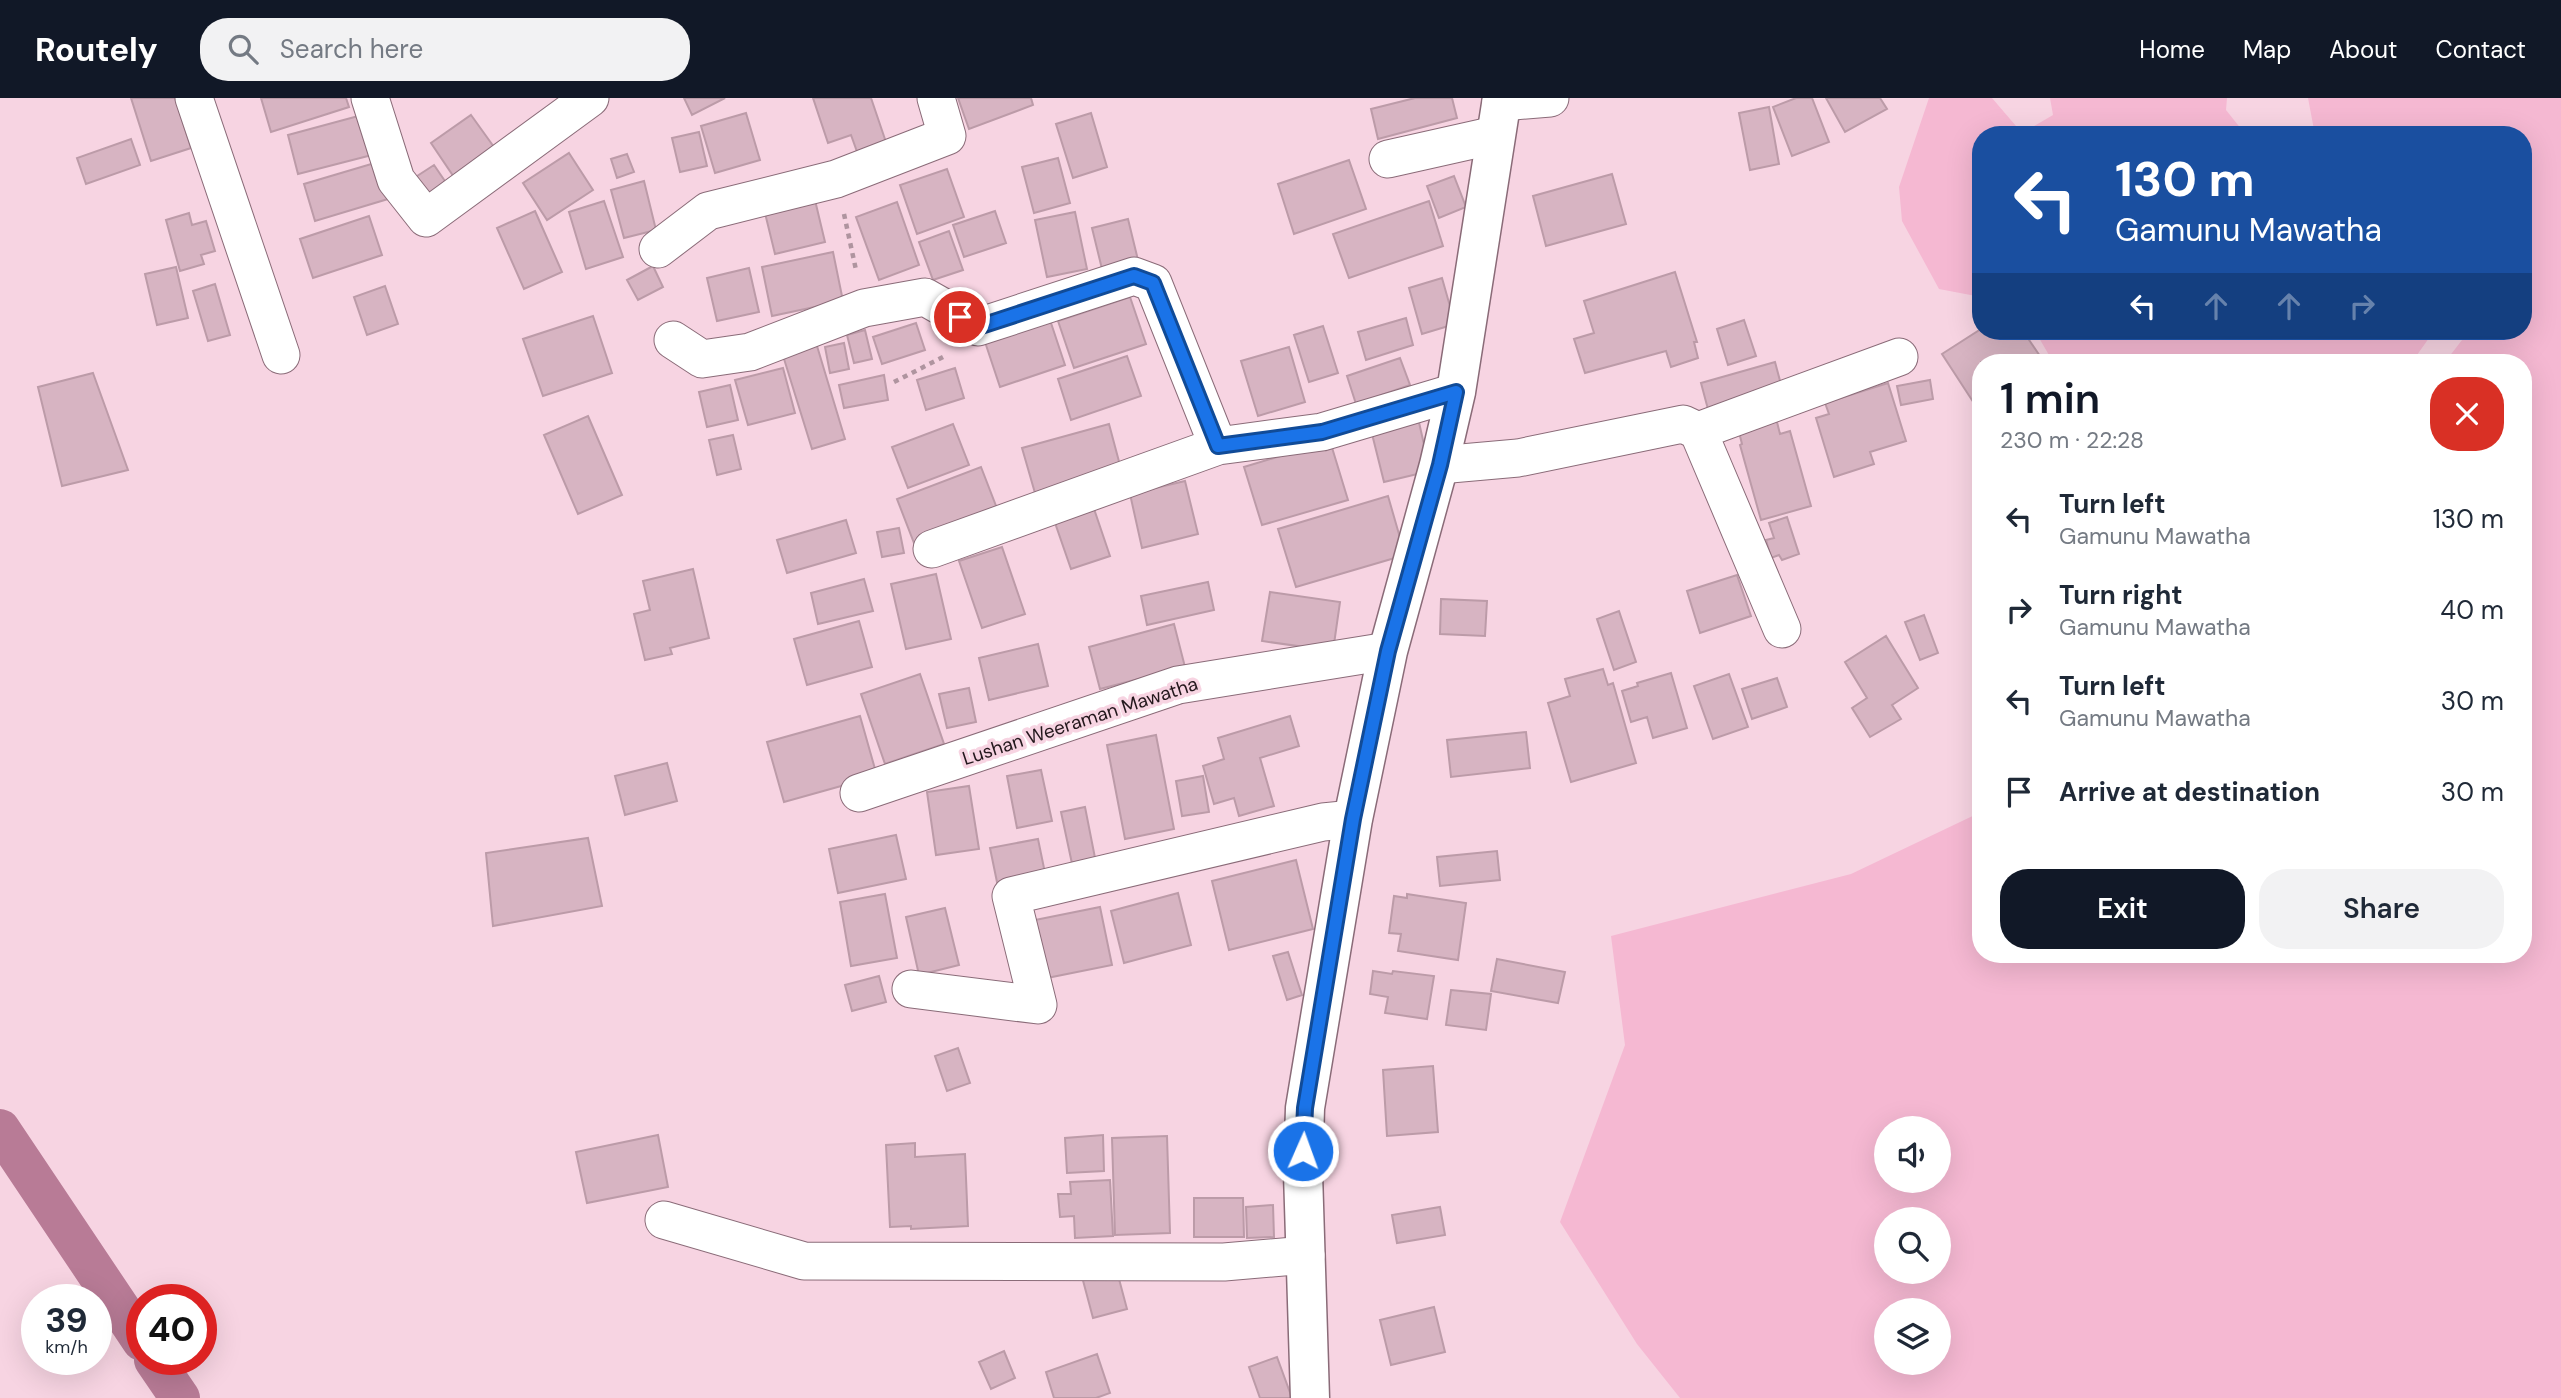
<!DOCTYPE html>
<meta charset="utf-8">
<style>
body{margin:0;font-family:"DM Sans",sans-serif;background:#f2f2f3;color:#1f2937;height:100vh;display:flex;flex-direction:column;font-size:26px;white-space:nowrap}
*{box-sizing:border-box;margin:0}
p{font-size:23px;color:#747a83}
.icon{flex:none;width:38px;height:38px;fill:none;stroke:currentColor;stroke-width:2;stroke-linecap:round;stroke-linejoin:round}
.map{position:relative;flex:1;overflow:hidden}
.drawer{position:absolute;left:1972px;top:256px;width:560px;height:609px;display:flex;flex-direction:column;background:#fff;border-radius:28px;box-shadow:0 7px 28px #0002}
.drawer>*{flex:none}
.banner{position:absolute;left:1972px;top:28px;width:560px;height:214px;border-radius:28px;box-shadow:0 7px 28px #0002;background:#1a4fa0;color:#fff;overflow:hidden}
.buttons{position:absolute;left:1874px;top:1018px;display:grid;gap:14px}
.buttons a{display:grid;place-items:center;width:77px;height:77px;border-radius:50%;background:#fff;box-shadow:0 7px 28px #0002;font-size:35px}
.speed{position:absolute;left:21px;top:1186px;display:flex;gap:14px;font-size:35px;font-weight:700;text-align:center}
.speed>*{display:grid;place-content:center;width:91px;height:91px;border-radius:50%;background:#fff;box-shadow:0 7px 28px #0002;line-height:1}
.speed small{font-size:18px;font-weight:400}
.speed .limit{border:10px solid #d22;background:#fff;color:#111}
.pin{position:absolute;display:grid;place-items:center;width:60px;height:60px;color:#fff;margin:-30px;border:4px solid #fff;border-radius:50%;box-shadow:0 2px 7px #0007}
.me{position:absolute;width:77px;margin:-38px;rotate:2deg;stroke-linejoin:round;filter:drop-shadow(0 0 5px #0008)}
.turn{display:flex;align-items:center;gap:24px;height:147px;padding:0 28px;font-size:32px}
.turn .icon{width:91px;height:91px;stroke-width:2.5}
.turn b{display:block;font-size:49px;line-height:60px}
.lanes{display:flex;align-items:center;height:66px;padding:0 28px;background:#0003;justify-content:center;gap:35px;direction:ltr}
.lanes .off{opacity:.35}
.round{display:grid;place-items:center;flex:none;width:74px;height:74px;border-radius:28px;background:#f2f2f3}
.overview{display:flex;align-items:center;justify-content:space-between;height:119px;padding:0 28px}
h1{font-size:42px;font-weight:600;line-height:52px;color:#111827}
.button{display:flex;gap:14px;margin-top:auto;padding:14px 28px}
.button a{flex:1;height:80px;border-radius:28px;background:#111827;color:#fff;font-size:28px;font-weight:600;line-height:80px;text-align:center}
.button a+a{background:#f2f2f3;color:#1f2937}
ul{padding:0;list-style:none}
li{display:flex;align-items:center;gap:21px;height:91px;padding:0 28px}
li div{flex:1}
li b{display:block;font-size:26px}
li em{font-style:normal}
header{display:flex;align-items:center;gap:42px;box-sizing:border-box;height:98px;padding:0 35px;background:#111827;color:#fff}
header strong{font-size:33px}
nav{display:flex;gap:38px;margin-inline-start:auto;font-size:24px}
.search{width:490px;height:63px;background:#f2f2f3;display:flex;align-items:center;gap:18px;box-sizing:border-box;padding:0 24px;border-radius:28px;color:#747a83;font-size:26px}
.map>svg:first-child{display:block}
</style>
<header>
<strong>Routely</strong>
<div class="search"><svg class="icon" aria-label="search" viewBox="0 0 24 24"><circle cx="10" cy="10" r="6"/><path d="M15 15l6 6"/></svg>Search here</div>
<nav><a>Home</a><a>Map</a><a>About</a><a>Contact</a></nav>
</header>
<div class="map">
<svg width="2561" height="1300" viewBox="0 0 2561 1300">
<rect width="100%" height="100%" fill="#f7d4e2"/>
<path fill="#f5b8d2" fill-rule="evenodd" d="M1929,0H1992L2022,35L2053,17L2050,0H2227L2226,12L2246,37H1981V199L1939,191L1902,123L1899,89Z
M2308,0H2561V1300H1680L1637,1246L1560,1124L1625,947L1611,838L1851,776L1981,714V856H2524V264H2445L2469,233H2524V37H2315ZM1886,1031H1939V1083H1886ZM1886,1122H1939V1174H1886ZM1886,1213H1939V1265H1886Z
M2035,233H2434L2412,264H2053Z"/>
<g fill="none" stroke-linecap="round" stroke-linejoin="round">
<path stroke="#b87b96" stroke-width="40" d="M0,1031L142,1243
M154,1262L180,1300"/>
</g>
<path fill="#d7b4c2" stroke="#bc9ba8" stroke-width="2" d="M131,0H175L191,50L151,63Z
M261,0H346L349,9L271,34Z
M684,0H725L692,17Z
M813,0H871L889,53L860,62L851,37L828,45Z
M958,0H1031L1033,7L969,31Z
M1415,0H1452L1457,20L1378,41L1371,11Z
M1796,0H1812L1829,44L1792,58L1773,9Z
M1826,0H1880L1887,11L1845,34Z
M1769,9L1779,66L1750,72L1739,15Z
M746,15L760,62L715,75L701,28Z
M1091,15L1107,69L1073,80L1056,26Z
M362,17L372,57L298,76L288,37Z
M471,17L499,56L458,85L431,45Z
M699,34L707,68L680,74L672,40Z
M131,41L140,67L86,86L77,60Z
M569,55L593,92L547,122L523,85Z
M627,56L634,74L617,80L611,61Z
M1058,60L1070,105L1034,115L1022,69Z
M1349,62L1366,111L1294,136L1278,86Z
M378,64L388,101L315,123L304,86Z
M434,67L449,89L426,105L411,82Z
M947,71L964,119L917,136L900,87Z
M1612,76L1626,126L1546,148L1533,98Z
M1454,78L1466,109L1439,120L1427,88Z
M644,83L656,132L624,140L611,92Z
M814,98L825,144L775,156L764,111Z
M604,103L623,159L586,171L569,114Z
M1429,103L1443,148L1349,180L1333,136Z
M897,104L919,167L879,182L856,119Z
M535,113L562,174L524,191L497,130Z
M995,113L1006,145L964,159L953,127Z
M1075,114L1087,171L1047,179L1035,122Z
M189,115L192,127L206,123L215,153L201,157L204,166L180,173L166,122Z
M369,118L382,157L313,180L300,141Z
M1128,121L1138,162L1102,171L1092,130Z
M949,133L963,172L933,182L919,144Z
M833,154L843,203L772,218L762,169Z
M653,168L663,189L638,202L627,182Z
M176,169L188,220L157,227L145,176Z
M749,170L759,214L717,223L707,180Z
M1675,174L1697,244H1694L1698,260L1671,269L1666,253L1585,275L1574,241L1594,235L1584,203Z
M1442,180L1455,226L1422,236L1409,190Z
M215,186L230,237L208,243L193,193Z
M385,188L398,226L367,237L354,199Z
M1130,199L1146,246L1074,270L1058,223Z
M593,218L612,275L543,298L523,241Z
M1406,220L1413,247L1366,262L1358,234Z
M1050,222L1065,267L1000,289L985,244Z
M1744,222L1756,258L1728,267L1717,231Z
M916,225L925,252L882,266L873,239Z
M1323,228L1338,275L1309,284L1294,237Z
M1981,231L2023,233L2044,264H1981V316L1942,256Z
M865,232L872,261L854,265L847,237Z
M814,238L845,341L812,351L780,248Z
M844,245L849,271L830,275L825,249Z
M1289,249L1305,304L1258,318L1241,263Z
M1127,258L1141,298L1071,322L1058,281Z
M1400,260L1410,287L1356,306L1347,278Z
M1775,264L1783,294L1709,315L1701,285Z
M783,270L795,315L748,327L735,282Z
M955,270L964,300L926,312L917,282Z
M93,275L128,372L62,388L38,289Z
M884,277L888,302L844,310L839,287Z
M1930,282L1933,301L1901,307L1897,288Z
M1888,285L1906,343L1870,354L1874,366L1834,379L1816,320L1829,316L1825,305Z
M730,287L738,322L707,329L699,294Z
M588,318L622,397L578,416L544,337Z
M1418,320L1430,373L1384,384L1371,332Z
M1776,320L1780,336L1790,333L1811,408L1761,422L1740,347L1742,346L1738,330Z
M953,326L969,367L908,390L892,349Z
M1109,326L1121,371L1035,395L1022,350Z
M733,337L741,371L717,377L709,342Z
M1330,343L1348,402L1262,427L1244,369Z
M981,369L998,413L914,445L897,401Z
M1185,383L1198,436L1142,450L1130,396Z
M1388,398L1405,457L1296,489L1278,431Z
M1092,405L1110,458L1071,471L1053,419Z
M1787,419L1799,456L1782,462L1779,457L1771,460L1766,442L1774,440L1769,425Z
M846,422L856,455L787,475L777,442Z
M899,430L904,455L882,459L877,434Z
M1002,449L1025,516L982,530L959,463Z
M693,471L709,540L670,550L672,556L645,562L634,516L650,512L643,483Z
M936,476L951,541L906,551L891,486Z
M1737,477L1751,518L1700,535L1687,493Z
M864,481L873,513L818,526L811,495Z
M1208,484L1214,512L1147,527L1141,498Z
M1270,494L1340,504L1333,553L1262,543Z
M1441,501L1487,503L1485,538L1440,536Z
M1619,513L1636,564L1614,572L1597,521Z
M1924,517L1938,555L1920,562L1905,524Z
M859,523L872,569L807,587L794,541Z
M1174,526L1185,569L1100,591L1089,549Z
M1886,538L1918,590L1892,607L1901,621L1870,639L1852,610L1867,600L1845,564Z
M1038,546L1048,588L989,602L979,560Z
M1603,571L1608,587L1613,585L1636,665L1571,684L1548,605L1570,598L1565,581Z
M1671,575L1687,630L1653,640L1647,619L1631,624L1622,593L1638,588L1637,585Z
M920,576L944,646L885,666L861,596Z
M1729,576L1748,629L1713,641L1694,588Z
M1777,580L1787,609L1752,621L1742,591Z
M969,590L976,624L947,630L939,596Z
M860,618L877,678L784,704L767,644Z
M1290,618L1299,648L1260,660L1274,708L1239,718L1234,700L1214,706L1203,668L1224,661L1218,640Z
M1526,634L1530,670L1451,679L1447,642Z
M1156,637L1174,731L1125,741L1107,647Z
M667,665L677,703L625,717L615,678Z
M1041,672L1052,723L1017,730L1007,678Z
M1203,678L1209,714L1182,718L1176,683Z
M969,688L979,751L936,757L927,694Z
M1085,709L1097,770L1074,775L1061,714Z
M896,737L906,781L838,795L829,751Z
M588,740L602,808L493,828L486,755Z
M1038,741L1045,775L997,784L990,750Z
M1497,753L1500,782L1440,788L1437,759Z
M1296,762L1313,831L1229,852L1212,783Z
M1178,795L1191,847L1124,865L1111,813Z
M885,796L897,860L851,868L840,804Z
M1407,796L1466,805L1458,862L1398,853L1401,836L1389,835L1394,798L1407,800Z
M1100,809L1112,867L1042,881L1030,823Z
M945,810L959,867L919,877L906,819Z
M1288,854L1302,897L1287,902L1273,858Z
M1497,861L1565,874L1558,905L1491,893Z
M1373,873L1392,876L1393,873L1434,878L1427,921L1385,915L1388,899L1370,896Z
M879,878L886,904L852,913L845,887Z
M1451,892L1491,896L1486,932L1446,927Z
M958,950L970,985L947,993L935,958Z
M1433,968L1438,1034L1387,1038L1383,972Z
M658,1037L668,1089L587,1105L576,1054Z
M1103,1037L1104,1073L1067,1075L1065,1040Z
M1167,1038L1170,1135L1115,1137L1112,1040Z
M915,1045V1059L965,1056L968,1128L911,1131V1128L890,1129L886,1047Z
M1110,1082L1113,1138L1075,1140L1074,1118L1060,1119L1058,1096H1071L1070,1084Z
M1194,1100H1243L1244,1139H1194Z
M1273,1107L1274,1139L1247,1140L1246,1109Z
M1440,1109L1445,1137L1397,1145L1392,1117Z
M1115,1166L1127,1211L1093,1220L1081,1175Z
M1434,1209L1445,1254L1391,1267L1380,1222Z
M1004,1253L1015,1280L991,1291L979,1264Z
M1097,1256L1110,1295L1096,1300H1054L1046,1274Z
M1277,1259L1292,1300H1260L1249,1269Z"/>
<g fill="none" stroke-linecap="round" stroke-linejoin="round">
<g stroke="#8a6b78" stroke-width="39">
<path id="minor" d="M194,0L281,257
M370,0L396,82L426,120L590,0
M1501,4L1550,0
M1388,61L1495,37
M658,151L708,113L836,81L947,38L936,0
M673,242L702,261L750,254L864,210L925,199L978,229L1134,178L1153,185L1218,348L1322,334L1456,294
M1698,333L1899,259
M1439,367L1518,360L1683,326L1698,333L1782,531
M932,451L1218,348
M859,695L1178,587L1388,553
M911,891L1038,907L1011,798L1323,724L1353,721
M664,1122L804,1163L1224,1164L1306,1157"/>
</g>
<g stroke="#8a6b78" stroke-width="41">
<path id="tertiary" d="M1310,1300L1303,1075L1305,1010L1353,721L1388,553L1439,367L1456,294L1502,0"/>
</g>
<path stroke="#af949f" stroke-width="4.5" stroke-dasharray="5 5" stroke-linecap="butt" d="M844,116L856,172
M894,284L947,257"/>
<use href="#minor" stroke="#fff" stroke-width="37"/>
<use href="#tertiary" stroke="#fff" stroke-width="38"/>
</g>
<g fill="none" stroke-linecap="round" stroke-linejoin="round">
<g stroke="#114b97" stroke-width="18">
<path id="route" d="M960,219L978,229L1134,178L1153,185L1218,348L1322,334L1456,294L1440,367L1388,553L1353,721L1305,1010L1303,1053"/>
</g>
<use href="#route" stroke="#1a73e8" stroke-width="12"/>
</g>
<g text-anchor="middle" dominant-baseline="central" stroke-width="7" stroke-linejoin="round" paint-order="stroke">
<g font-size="19" fill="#23171c" stroke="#f7d4e2">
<text transform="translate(1080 623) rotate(-18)">Lushan Weeraman Mawatha</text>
</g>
</g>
</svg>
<div class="buttons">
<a><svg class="icon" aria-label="sound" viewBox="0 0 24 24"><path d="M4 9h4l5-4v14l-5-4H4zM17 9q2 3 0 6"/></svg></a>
<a><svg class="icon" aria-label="search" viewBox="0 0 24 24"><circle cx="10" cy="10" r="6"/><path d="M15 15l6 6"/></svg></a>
<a><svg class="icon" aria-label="layers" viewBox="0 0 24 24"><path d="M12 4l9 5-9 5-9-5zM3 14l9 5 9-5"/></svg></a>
</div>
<div class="speed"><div>39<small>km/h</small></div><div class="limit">40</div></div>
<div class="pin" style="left:960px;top:219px;background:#d93025"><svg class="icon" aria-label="arrive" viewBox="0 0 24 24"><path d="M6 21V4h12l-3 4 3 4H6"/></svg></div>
<svg class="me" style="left:1303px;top:1053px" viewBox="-20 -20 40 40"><circle r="17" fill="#1a73e8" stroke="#fff" stroke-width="3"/><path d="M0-11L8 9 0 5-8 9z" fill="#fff"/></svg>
<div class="banner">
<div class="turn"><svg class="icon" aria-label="left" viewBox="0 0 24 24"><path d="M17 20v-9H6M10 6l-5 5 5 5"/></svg><div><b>130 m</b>Gamunu Mawatha</div></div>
<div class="lanes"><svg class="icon" aria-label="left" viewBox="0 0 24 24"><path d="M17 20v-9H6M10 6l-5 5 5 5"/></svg><svg class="icon off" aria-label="ahead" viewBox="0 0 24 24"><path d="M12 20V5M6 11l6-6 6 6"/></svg><svg class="icon off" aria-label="ahead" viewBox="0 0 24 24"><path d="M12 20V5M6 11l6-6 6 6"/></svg><svg class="icon off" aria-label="right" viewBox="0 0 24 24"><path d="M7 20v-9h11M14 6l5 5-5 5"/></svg></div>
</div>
<section class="drawer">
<div class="overview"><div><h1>1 min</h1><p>230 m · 22:28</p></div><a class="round" style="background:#d93025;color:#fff"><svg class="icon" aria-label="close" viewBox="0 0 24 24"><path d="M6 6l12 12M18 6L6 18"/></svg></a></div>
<ul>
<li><svg class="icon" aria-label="left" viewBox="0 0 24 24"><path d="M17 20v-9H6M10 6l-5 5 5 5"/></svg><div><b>Turn left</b><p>Gamunu Mawatha</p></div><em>130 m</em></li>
<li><svg class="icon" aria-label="right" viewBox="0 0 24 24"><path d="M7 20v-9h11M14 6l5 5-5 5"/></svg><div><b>Turn right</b><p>Gamunu Mawatha</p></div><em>40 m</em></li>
<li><svg class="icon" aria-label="left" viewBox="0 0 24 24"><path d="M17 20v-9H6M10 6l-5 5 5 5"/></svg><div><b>Turn left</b><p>Gamunu Mawatha</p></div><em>30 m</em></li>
<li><svg class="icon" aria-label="arrive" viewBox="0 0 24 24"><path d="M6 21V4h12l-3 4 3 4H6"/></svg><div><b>Arrive at destination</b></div><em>30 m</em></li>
</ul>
<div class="button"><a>Exit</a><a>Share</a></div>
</section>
</div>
